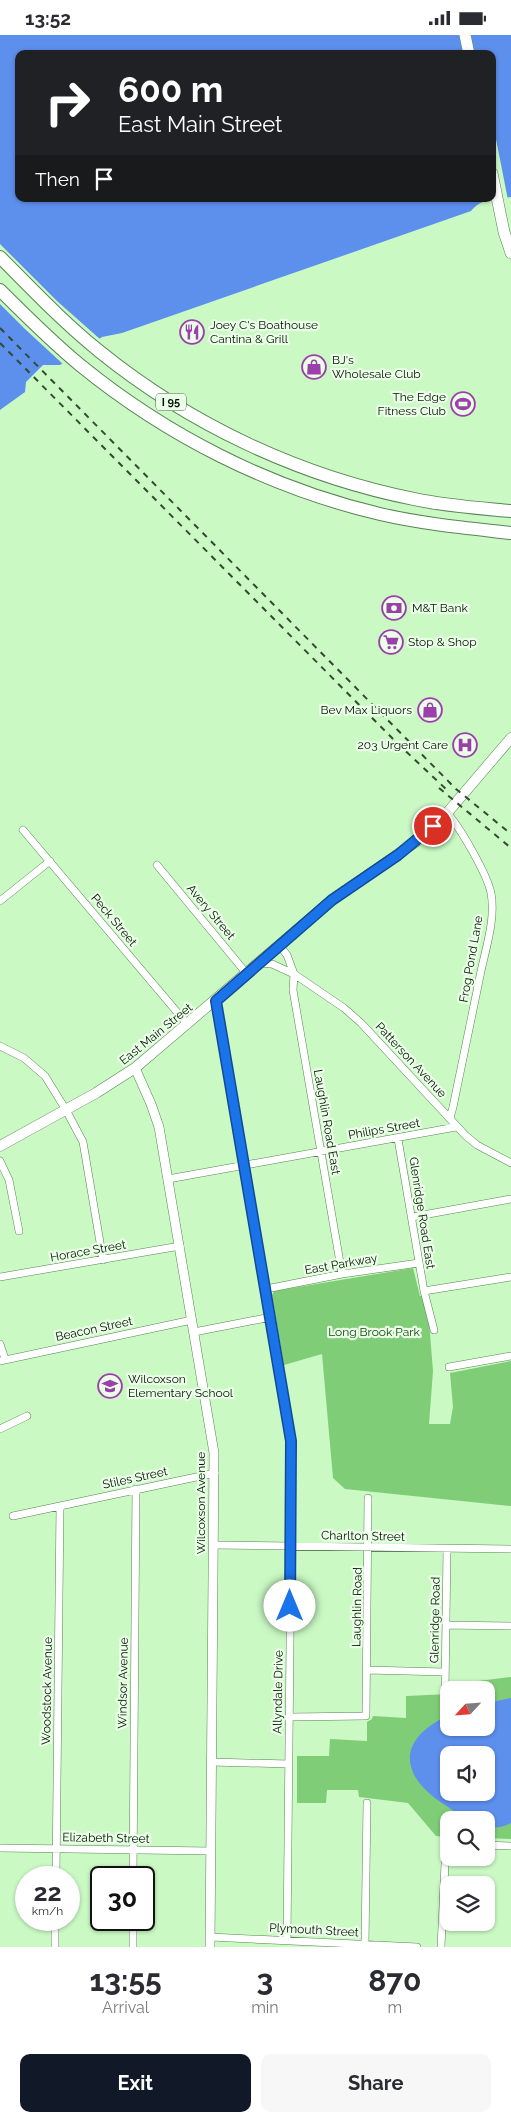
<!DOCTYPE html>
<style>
body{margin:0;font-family:Raleway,sans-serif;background:#f7f7f7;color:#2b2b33;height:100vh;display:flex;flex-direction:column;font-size:19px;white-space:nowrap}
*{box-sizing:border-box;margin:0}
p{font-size:16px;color:#7c7c81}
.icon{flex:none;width:28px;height:28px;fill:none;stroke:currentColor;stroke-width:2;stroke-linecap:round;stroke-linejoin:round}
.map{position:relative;height:1912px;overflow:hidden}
.sheet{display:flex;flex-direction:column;background:#fff;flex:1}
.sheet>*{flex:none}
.guide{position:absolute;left:15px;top:15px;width:481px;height:152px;border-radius:10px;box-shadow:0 1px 4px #0004;background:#202124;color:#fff;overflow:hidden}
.needle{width:32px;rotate:244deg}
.tools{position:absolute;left:440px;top:1646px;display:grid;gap:10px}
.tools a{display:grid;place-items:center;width:55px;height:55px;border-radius:10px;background:#fff;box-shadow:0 1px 4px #0004;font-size:25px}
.speed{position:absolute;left:15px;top:1831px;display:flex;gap:10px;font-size:25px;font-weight:700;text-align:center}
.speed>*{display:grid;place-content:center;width:65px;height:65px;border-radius:50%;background:#fff;box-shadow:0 1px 4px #0004;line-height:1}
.speed small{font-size:12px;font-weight:400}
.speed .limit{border:2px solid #111;border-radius:8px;background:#fff;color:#111}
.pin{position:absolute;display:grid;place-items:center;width:42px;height:42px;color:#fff;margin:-21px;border:2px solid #fff;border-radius:50%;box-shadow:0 1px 5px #0007}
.me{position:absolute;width:55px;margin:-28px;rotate:0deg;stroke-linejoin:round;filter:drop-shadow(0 0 4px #0008)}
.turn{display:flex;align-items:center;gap:18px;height:105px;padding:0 20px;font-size:22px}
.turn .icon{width:65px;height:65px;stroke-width:2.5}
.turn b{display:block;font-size:35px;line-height:42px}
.then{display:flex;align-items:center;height:48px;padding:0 20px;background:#0003;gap:10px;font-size:19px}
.eta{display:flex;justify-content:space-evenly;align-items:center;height:85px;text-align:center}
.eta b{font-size:30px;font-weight:700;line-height:35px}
.action{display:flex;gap:10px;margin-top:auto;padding:10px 20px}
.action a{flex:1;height:58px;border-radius:10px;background:#111827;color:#fff;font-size:20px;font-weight:700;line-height:58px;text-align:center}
.action a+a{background:#f7f7f7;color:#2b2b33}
.status{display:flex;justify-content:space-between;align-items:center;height:35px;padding:0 25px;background:#fff;direction:ltr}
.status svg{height:14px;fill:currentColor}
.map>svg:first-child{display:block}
</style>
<div class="status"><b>13:52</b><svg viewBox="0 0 49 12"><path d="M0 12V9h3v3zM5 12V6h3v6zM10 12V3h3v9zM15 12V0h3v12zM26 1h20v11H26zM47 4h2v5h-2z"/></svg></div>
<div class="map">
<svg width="511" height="1912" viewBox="0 0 511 1912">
<rect width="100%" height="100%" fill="#caf9c4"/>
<path fill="#80cd77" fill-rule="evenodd" d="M413,1233L420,1261H427L433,1336L429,1389H450L453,1372L450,1338L511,1326V1471L345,1454L333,1443L322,1319L284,1330L272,1260L274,1256Z
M511,1642V1804L486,1803V1785H449V1802L436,1801L408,1768L359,1762L358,1755H327L326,1768H297V1721H329L330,1704L367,1706V1687L372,1684L373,1681L406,1683V1661L449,1659V1692H486V1655H461L478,1646ZM449,1720H486V1758H449Z"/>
<path fill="#5d8fed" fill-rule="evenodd" d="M0,0H511V162C496,164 481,163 471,176L122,298L102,302L60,330H43L26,347L25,357L0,375ZM19,19H492V164H19Z
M511,1663V1788C503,1793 495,1793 486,1792V1785C464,1785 463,1782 445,1770C398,1740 397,1704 449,1680V1692H486V1668ZM449,1720H486V1758H449Z"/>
<path fill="#caf9c4" d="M493,89L508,165L489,167L488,164H492Z
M0,209L57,266L101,305L64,330L25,294L0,269Z"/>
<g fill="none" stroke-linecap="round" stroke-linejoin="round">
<g stroke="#598454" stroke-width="8">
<path id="minor" d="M447,778C460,792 487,839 491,858C496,885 485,915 480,941C471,985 462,1029 453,1072L450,1083
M23,795L188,990
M157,830L247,939
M0,866L50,826
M279,910L287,920L294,939L344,973L361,988L465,1100L477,1110L511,1128
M259,928L272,929L294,939L293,955L342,1239
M216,966L292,1413L287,1905
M0,1011L24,1023L45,1041L66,1075L83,1107L103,1225
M398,1104L424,1256L434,1295
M0,1126L9,1145L19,1196
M168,1144L456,1092
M412,1182L511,1164
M0,1242L180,1211
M266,1254L342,1239L419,1228
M424,1256L511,1242
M194,1297L271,1282
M0,1309L5,1324
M0,1326L192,1285
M449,1332L511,1321
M0,1394L27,1381
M13,1481L215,1438
M214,1510L511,1514
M446,1590L511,1591
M367,1635L445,1637
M445,1656L447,1514
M290,1682L366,1681L368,1463
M212,1727L288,1729
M486,1810L511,1811
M0,1813L211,1816
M56,1842L60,1471
M133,1842L136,1454
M210,1902L417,1912
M365,1909L367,1768
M55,1912V1885
M133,1912V1885
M441,1912L446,1808H449"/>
</g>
<g stroke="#598454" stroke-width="10">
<path id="tertiary" d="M135,1033L151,1069L159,1092L214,1418L210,1912"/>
</g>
<g stroke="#598454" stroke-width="11">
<path id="secondary" d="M0,1111L96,1058L135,1033L332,865L417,806L447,778L511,703"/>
</g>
<g stroke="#598454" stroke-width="12">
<path id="primary" d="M465,0L469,19
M492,138L504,197L511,218"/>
</g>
<g stroke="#598454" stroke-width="14">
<path id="motorway" d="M0,222C32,254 63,287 99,316C189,389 299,441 414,464C446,471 478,473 511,476
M0,255C26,281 52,307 80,330C167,401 270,453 380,479C423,489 467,493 511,498"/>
</g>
<use href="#minor" stroke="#fff" stroke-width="7"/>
<use href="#tertiary" stroke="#fff" stroke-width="9"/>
<use href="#secondary" stroke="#fff" stroke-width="10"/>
<use href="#primary" stroke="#fff" stroke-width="11"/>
<use href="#motorway" stroke="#fff" stroke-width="12"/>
<path stroke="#334a31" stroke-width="2" stroke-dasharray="6 6" stroke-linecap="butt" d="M0,293L456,754L511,799
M0,308L397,708L447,755
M439,753L511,813"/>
</g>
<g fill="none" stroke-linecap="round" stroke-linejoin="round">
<g stroke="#114b97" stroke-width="12">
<path id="route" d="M290,1571L291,1406L216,966L332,865L398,820L433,791"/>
</g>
<use href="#route" stroke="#1a73e8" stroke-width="9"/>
</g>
<defs>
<g id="restaurant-ring" transform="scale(1.25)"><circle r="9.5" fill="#ebfee8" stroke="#9b40aa" stroke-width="1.5"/><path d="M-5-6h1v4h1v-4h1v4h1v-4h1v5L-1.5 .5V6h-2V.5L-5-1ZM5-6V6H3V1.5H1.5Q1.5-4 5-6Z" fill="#9b40aa"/></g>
<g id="shop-ring" transform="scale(1.25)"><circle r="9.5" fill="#ebfee8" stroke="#9b40aa" stroke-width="1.5"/><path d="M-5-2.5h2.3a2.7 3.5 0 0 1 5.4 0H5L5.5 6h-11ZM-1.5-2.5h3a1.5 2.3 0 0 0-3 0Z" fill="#9b40aa"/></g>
<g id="stadium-ring" transform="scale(1.25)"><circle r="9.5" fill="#ebfee8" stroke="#9b40aa" stroke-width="1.5"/><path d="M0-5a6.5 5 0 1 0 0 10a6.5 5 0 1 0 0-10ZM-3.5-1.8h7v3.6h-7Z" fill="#9b40aa"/></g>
<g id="bank-ring" transform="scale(1.25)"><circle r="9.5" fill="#ebfee8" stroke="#9b40aa" stroke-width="1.5"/><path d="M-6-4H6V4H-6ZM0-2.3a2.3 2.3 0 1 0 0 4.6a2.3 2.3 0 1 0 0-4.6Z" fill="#9b40aa"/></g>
<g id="supermarket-ring" transform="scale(1.25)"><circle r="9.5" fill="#ebfee8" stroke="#9b40aa" stroke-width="1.5"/><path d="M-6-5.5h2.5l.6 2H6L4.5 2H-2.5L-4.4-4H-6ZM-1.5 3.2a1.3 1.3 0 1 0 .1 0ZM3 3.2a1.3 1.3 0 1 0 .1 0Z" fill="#9b40aa"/></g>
<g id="hospital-ring" transform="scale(1.25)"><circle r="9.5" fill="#ebfee8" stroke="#9b40aa" stroke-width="1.5"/><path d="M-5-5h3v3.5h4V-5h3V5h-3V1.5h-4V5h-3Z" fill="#9b40aa"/></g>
<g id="school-ring" transform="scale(1.25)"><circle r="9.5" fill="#ebfee8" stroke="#9b40aa" stroke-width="1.5"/><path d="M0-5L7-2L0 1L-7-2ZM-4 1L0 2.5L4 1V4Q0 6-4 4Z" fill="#9b40aa"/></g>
</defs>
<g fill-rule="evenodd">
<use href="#restaurant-ring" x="192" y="297"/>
<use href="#shop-ring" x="314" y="332"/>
<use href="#stadium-ring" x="463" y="369"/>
<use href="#bank-ring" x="394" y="573"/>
<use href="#supermarket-ring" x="391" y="607"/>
<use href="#shop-ring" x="430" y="675"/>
<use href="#hospital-ring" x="465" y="710"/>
<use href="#school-ring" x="110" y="1351"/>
</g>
<g text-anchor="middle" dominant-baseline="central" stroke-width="4.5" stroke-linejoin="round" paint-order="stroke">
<rect fill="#ebfee8" stroke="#4a5b48" stroke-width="1" x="156" y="358.5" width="30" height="17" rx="4"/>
<g font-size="11" font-weight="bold" fill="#051504">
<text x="171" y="367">I 95</text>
</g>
<g font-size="12" fill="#051504" stroke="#ebfee8" text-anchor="start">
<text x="210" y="290">Joey C's Boathouse<tspan x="210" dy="14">Cantina &amp; Grill</tspan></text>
<text x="332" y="325">BJ's<tspan x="332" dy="14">Wholesale Club</tspan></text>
<text x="446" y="362" text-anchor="end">The Edge<tspan x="446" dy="14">Fitness Club</tspan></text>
<text x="412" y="573">M&amp;T Bank</text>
<text x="408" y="607">Stop &amp; Shop</text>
<text x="412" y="675" text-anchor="end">Bev Max Liquors</text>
<text x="448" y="710" text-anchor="end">203 Urgent Care</text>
<text x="128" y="1344">Wilcoxson<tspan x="128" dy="14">Elementary School</tspan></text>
</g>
<g font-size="12" fill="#051504" stroke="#ebfee8">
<text transform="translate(211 877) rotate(50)">Avery Street</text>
<text transform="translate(114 885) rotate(50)">Peck Street</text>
<text transform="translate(471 924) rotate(-80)">Frog Pond Lane</text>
<text transform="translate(156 999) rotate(-39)">East Main Street</text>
<text transform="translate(411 1025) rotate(47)">Patterson Avenue</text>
<text transform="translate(327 1087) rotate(80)">Laughlin Road East</text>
<text transform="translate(384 1094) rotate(-10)">Philips Street</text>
<text transform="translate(422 1178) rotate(81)">Glenridge Road East</text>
<text transform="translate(88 1216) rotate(-10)">Horace Street</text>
<text transform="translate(341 1229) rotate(-10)">East Parkway</text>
<text transform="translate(94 1294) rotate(-12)">Beacon Street</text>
<text transform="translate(135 1443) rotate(-12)">Stiles Street</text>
<text transform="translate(201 1468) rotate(-90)">Wilcoxson Avenue</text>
<text transform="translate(363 1501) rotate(1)">Charlton Street</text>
<text transform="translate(357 1572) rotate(-89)">Laughlin Road</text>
<text transform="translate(435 1585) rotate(-89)">Glenridge Road</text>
<text transform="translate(123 1648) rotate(-89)">Windsor Avenue</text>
<text transform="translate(47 1656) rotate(-89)">Woodstock Avenue</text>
<text transform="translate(278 1657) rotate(-89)">Allyndale Drive</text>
<text transform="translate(106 1803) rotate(1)">Elizabeth Street</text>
<text transform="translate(314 1895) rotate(3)">Plymouth Street</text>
</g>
<g font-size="12" fill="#0d4707" stroke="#ebfee8">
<text x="374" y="1297">Long Brook Park</text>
</g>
</g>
</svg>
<div class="tools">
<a><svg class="needle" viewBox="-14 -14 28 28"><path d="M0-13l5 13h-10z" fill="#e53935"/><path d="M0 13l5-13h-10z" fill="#7c7c81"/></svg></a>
<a><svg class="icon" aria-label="sound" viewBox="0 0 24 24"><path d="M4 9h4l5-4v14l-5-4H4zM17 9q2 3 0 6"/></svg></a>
<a><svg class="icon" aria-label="search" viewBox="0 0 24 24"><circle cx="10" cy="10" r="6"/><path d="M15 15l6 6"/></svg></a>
<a><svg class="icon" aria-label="layers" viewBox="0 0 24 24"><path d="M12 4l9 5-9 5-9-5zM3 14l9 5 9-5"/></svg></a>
</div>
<div class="speed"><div>22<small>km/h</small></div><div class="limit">30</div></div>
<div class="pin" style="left:433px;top:791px;background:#d93025"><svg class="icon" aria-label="arrive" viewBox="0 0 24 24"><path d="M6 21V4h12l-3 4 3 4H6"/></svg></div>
<svg class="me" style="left:290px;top:1571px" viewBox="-20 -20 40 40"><circle r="19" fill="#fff"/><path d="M0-13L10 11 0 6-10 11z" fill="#1a73e8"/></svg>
<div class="guide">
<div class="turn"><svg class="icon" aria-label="right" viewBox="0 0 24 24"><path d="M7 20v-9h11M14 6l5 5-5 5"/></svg><div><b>600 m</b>East Main Street</div></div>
<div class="then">Then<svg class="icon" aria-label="arrive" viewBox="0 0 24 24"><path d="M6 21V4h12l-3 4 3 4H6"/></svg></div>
</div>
</div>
<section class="sheet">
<div class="eta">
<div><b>13:55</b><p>Arrival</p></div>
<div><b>3</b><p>min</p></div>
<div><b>870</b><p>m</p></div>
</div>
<div class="action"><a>Exit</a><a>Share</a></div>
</section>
